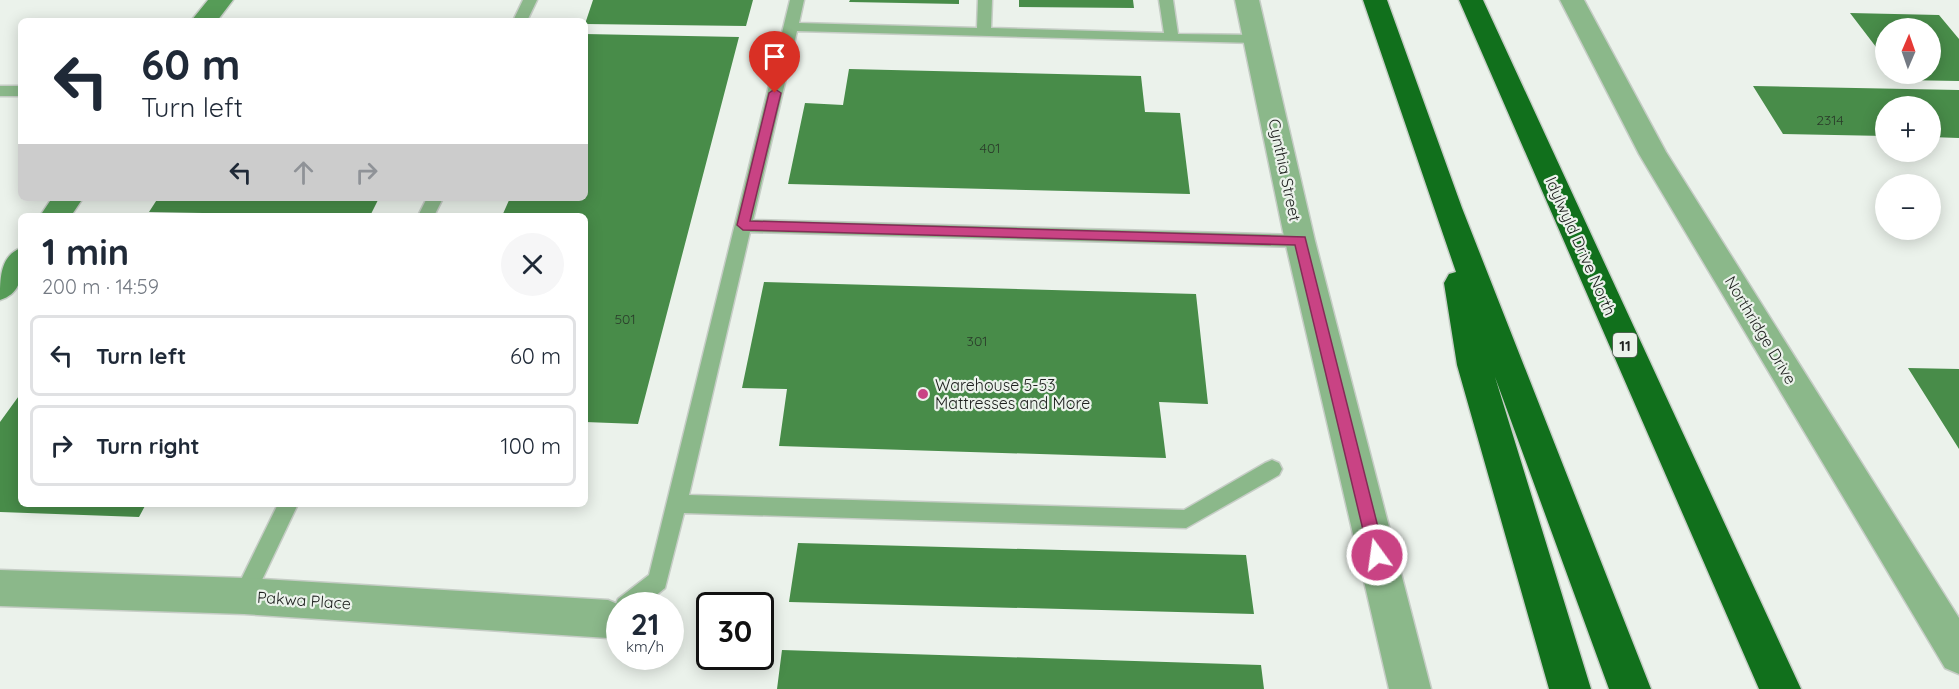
<!DOCTYPE html>
<meta charset="utf-8">
<style>
body{margin:0;font-family:Quicksand,sans-serif;background:#f6f6f7;color:#1f2937;height:100vh;display:flex;flex-direction:column;font-size:22px;white-space:nowrap}
*{box-sizing:border-box;margin:0}
p{font-size:20px;color:#747a83}
.icon{flex:none;width:33px;height:33px;fill:none;stroke:currentColor;stroke-width:2;stroke-linecap:round;stroke-linejoin:round}
.map{position:relative;flex:1;overflow:hidden}
.panel{position:absolute;left:18px;top:213px;width:570px;height:294px;display:flex;flex-direction:column;background:#fff;border-radius:9px;box-shadow:0 3px 15px #0003}
.panel>*{flex:none}
.hud{position:absolute;left:18px;top:18px;width:570px;height:183px;border-radius:9px;box-shadow:0 3px 15px #0003;background:#fff;color:#1f2937;overflow:hidden}
.needle{width:39px;rotate:2deg}
.fabs{position:absolute;left:1875px;top:18px;display:grid;gap:12px}
.fabs a{display:grid;place-items:center;width:66px;height:66px;border-radius:50%;background:#fff;box-shadow:0 3px 15px #0003;font-size:30px}
.speed{position:absolute;left:606px;top:592px;display:flex;gap:12px;font-size:30px;font-weight:700;text-align:center}
.speed>*{display:grid;place-content:center;width:78px;height:78px;border-radius:50%;background:#fff;box-shadow:0 3px 15px #0003;line-height:1}
.speed small{font-size:15px;font-weight:400}
.speed .limit{border:3px solid #111;border-radius:9px;background:#fff;color:#111}
.pin{position:absolute;display:grid;place-items:center;width:51px;height:51px;color:#fff;margin:-62px -26px;border-radius:50% 50% 50% 0;rotate:-45deg;box-shadow:0 0 6px #0007}
.pin .icon{rotate:45deg}
.me{position:absolute;width:66px;margin:-33px;rotate:346deg;stroke-linejoin:round;filter:drop-shadow(0 0 4px #0008)}
.turn{display:flex;align-items:center;gap:21px;height:126px;padding:0 24px;font-size:27px}
.turn .icon{width:78px;height:78px;stroke-width:2.5}
.turn b{display:block;font-size:42px;line-height:51px}
.lanes{display:flex;align-items:center;height:57px;padding:0 24px;background:#0003;justify-content:center;gap:30px;direction:ltr}
.lanes .off{opacity:.35}
.round{display:grid;place-items:center;flex:none;width:63px;height:63px;border-radius:32px;background:#f6f6f7}
.headline{display:flex;align-items:center;justify-content:space-between;height:102px;padding:0 24px}
h1{font-size:36px;font-weight:700;line-height:45px}
ul{padding:0;list-style:none}
li{display:flex;align-items:center;gap:18px;height:81px;margin:0 12px 9px;padding:0 12px;border:3px solid #e0e1e3;border-radius:9px}
li div{flex:1}
li b{display:block;font-size:22px}
li em{font-style:normal}
.map>svg:first-child{display:block}
</style>
<div class="map">
<svg width="1959" height="689" viewBox="0 0 1959 689">
<rect width="100%" height="100%" fill="#ebf2eb"/>
<path fill="#488c49" d="M593,0H753L746,26L585,24Z
M850,0H959V4L849,2Z
M1019,0H1133L1134,8L1019,7Z
M1850,13L1939,15L1959,39V81L1901,80L1896,74H1930V28H1886V60Z
M585,34L739,37L638,424L585,422V216H502L510,198H585Z
M849,69L1141,76L1145,112L1180,113L1190,194L788,184L805,103L843,105Z
M1753,86L1959,90V138L1930,137V106H1886V136L1783,134Z
M158,198H379L370,216L149,212Z
M764,282L1196,294L1208,404L1159,402L1166,458L779,446L787,389L742,388Z
M1908,368L1959,369V449Z
M21,393V504H146L139,517L0,512V422Z
M798,543L1246,555L1254,614L789,602Z
M782,650L1261,665L1264,689H777Z"/>
<g fill="none" stroke-linecap="round" stroke-linejoin="round">
<g stroke="#c6cdc6" stroke-width="3">
<path id="service" d="M523,0H537L527,21H513Z
M790,0H804L799,23L977,28L978,0H992L991,28L1164,33L1159,0H1173L1178,34L1256,35L1263,39L1256,43L797,31L753,220L1300,235L1306,237L1308,241L1306,245L1300,247L750,232L689,495L1184,510L1265,463L1272,460L1279,463L1282,469L1279,475L1186,528L684,513L665,588L643,606H620L618,613L615,606L618,599L649,575Z
M0,86H21V96H0Z
M427,198H443L434,216H418Z
M278,504H298L251,603L244,606L237,603L233,596Z"/>
</g>
<g stroke="#c6cdc6" stroke-width="3">
<path id="minor" d="M1235,0H1259L1315,241L1431,689H1389L1285,241Z
M1560,0H1584L1666,152L1959,618V674L1945,668L1639,154Z
M0,570L244,578L608,600L622,606H620V633L608,638L244,614L0,606Z"/>
</g>
<g stroke="#c6cdc6" stroke-width="3">
<path id="secondary" d="M208,0H233L217,21H191Z
M52,198H83L71,216H40Z
M21,248C21,271 25,292 0,300C0,278 0,256 21,248Z"/>
</g>
<g stroke="#c6cdc6" stroke-width="3">
<path id="motorway" d="M1363,0H1387L1462,208L1651,689H1609L1495,377L1591,689H1549L1457,365L1444,283L1449,274L1456,272Z
M1459,0H1483L1801,689H1759Z"/>
</g>
<use href="#service" fill="#8bb88a" fill-rule="evenodd"/>
<use href="#minor" fill="#8bb88a" fill-rule="evenodd"/>
<use href="#secondary" fill="#569c57" fill-rule="evenodd"/>
<use href="#motorway" fill="#11701c" fill-rule="evenodd"/>
</g>
<path fill="#c94384" stroke="#832c56" stroke-width="1.5" d="M775,89L781,93L750,221L1305,237L1385,555L1383,560L1377,562L1371,560L1369,555L1295,245L743,230L737,225L769,93Z"/>
<circle fill="#c94384" stroke="#ebf2eb" stroke-width="2" cx="923" cy="394" r="6"/>
<g text-anchor="middle" dominant-baseline="central" stroke-width="4.5" stroke-linejoin="round" paint-order="stroke">
<g font-size="14" fill="#2a3c2a">
<text x="1830" y="120">2314</text>
<text x="990" y="148">401</text>
<text x="625" y="319">501</text>
<text x="977" y="341">301</text>
</g>
<rect fill="#ebf2eb" stroke="#5d605d" stroke-width="1.5" x="1613" y="333" width="24" height="24" rx="4.5"/>
<g font-size="15" font-weight="bold" fill="#202220">
<text x="1625" y="345">11</text>
</g>
<g font-size="16" fill="#202220" stroke="#ebf2eb">
<text transform="translate(1285 170) rotate(78)">Cynthia Street</text>
<text transform="translate(1581 246) rotate(66)">Idylwyld Drive North</text>
<text transform="translate(1761 330) rotate(59)">Northridge Drive</text>
<text transform="translate(304 600) rotate(4)">Pakwa Place</text>
</g>
<g font-size="16" fill="#202220" stroke="#ebf2eb" text-anchor="start">
<text x="935" y="385">Warehouse 5-53<tspan x="935" dy="18">Mattresses and More</tspan></text>
</g>
</g>
</svg>
<div class="fabs">
<a><svg class="needle" viewBox="-14 -14 28 28"><path d="M0-13l5 13h-10z" fill="#e53935"/><path d="M0 13l5-13h-10z" fill="#747a83"/></svg></a>
<a>+</a>
<a>−</a>
</div>
<div class="speed"><div>21<small>km/h</small></div><div class="limit">30</div></div>
<div class="pin" style="left:775px;top:93px;background:#d93025"><svg class="icon" aria-label="arrive" viewBox="0 0 24 24"><path d="M6 21V4h12l-3 4 3 4H6"/></svg></div>
<svg class="me" style="left:1377px;top:555px" viewBox="-20 -20 40 40"><circle r="17" fill="#c94384" stroke="#fff" stroke-width="3"/><path d="M0-11L8 9 0 5-8 9z" fill="#fff"/></svg>
<div class="hud">
<div class="turn"><svg class="icon" aria-label="left" viewBox="0 0 24 24"><path d="M17 20v-9H6M10 6l-5 5 5 5"/></svg><div><b>60 m</b>Turn left</div></div>
<div class="lanes"><svg class="icon" aria-label="left" viewBox="0 0 24 24"><path d="M17 20v-9H6M10 6l-5 5 5 5"/></svg><svg class="icon off" aria-label="ahead" viewBox="0 0 24 24"><path d="M12 20V5M6 11l6-6 6 6"/></svg><svg class="icon off" aria-label="right" viewBox="0 0 24 24"><path d="M7 20v-9h11M14 6l5 5-5 5"/></svg></div>
</div>
<section class="panel">
<div class="headline"><div><h1>1 min</h1><p>200 m · 14:59</p></div><a class="round"><svg class="icon" aria-label="close" viewBox="0 0 24 24"><path d="M6 6l12 12M18 6L6 18"/></svg></a></div>
<ul>
<li><svg class="icon" aria-label="left" viewBox="0 0 24 24"><path d="M17 20v-9H6M10 6l-5 5 5 5"/></svg><div><b>Turn left</b></div><em>60 m</em></li>
<li><svg class="icon" aria-label="right" viewBox="0 0 24 24"><path d="M7 20v-9h11M14 6l5 5-5 5"/></svg><div><b>Turn right</b></div><em>100 m</em></li>
</ul>
</section>
</div>
